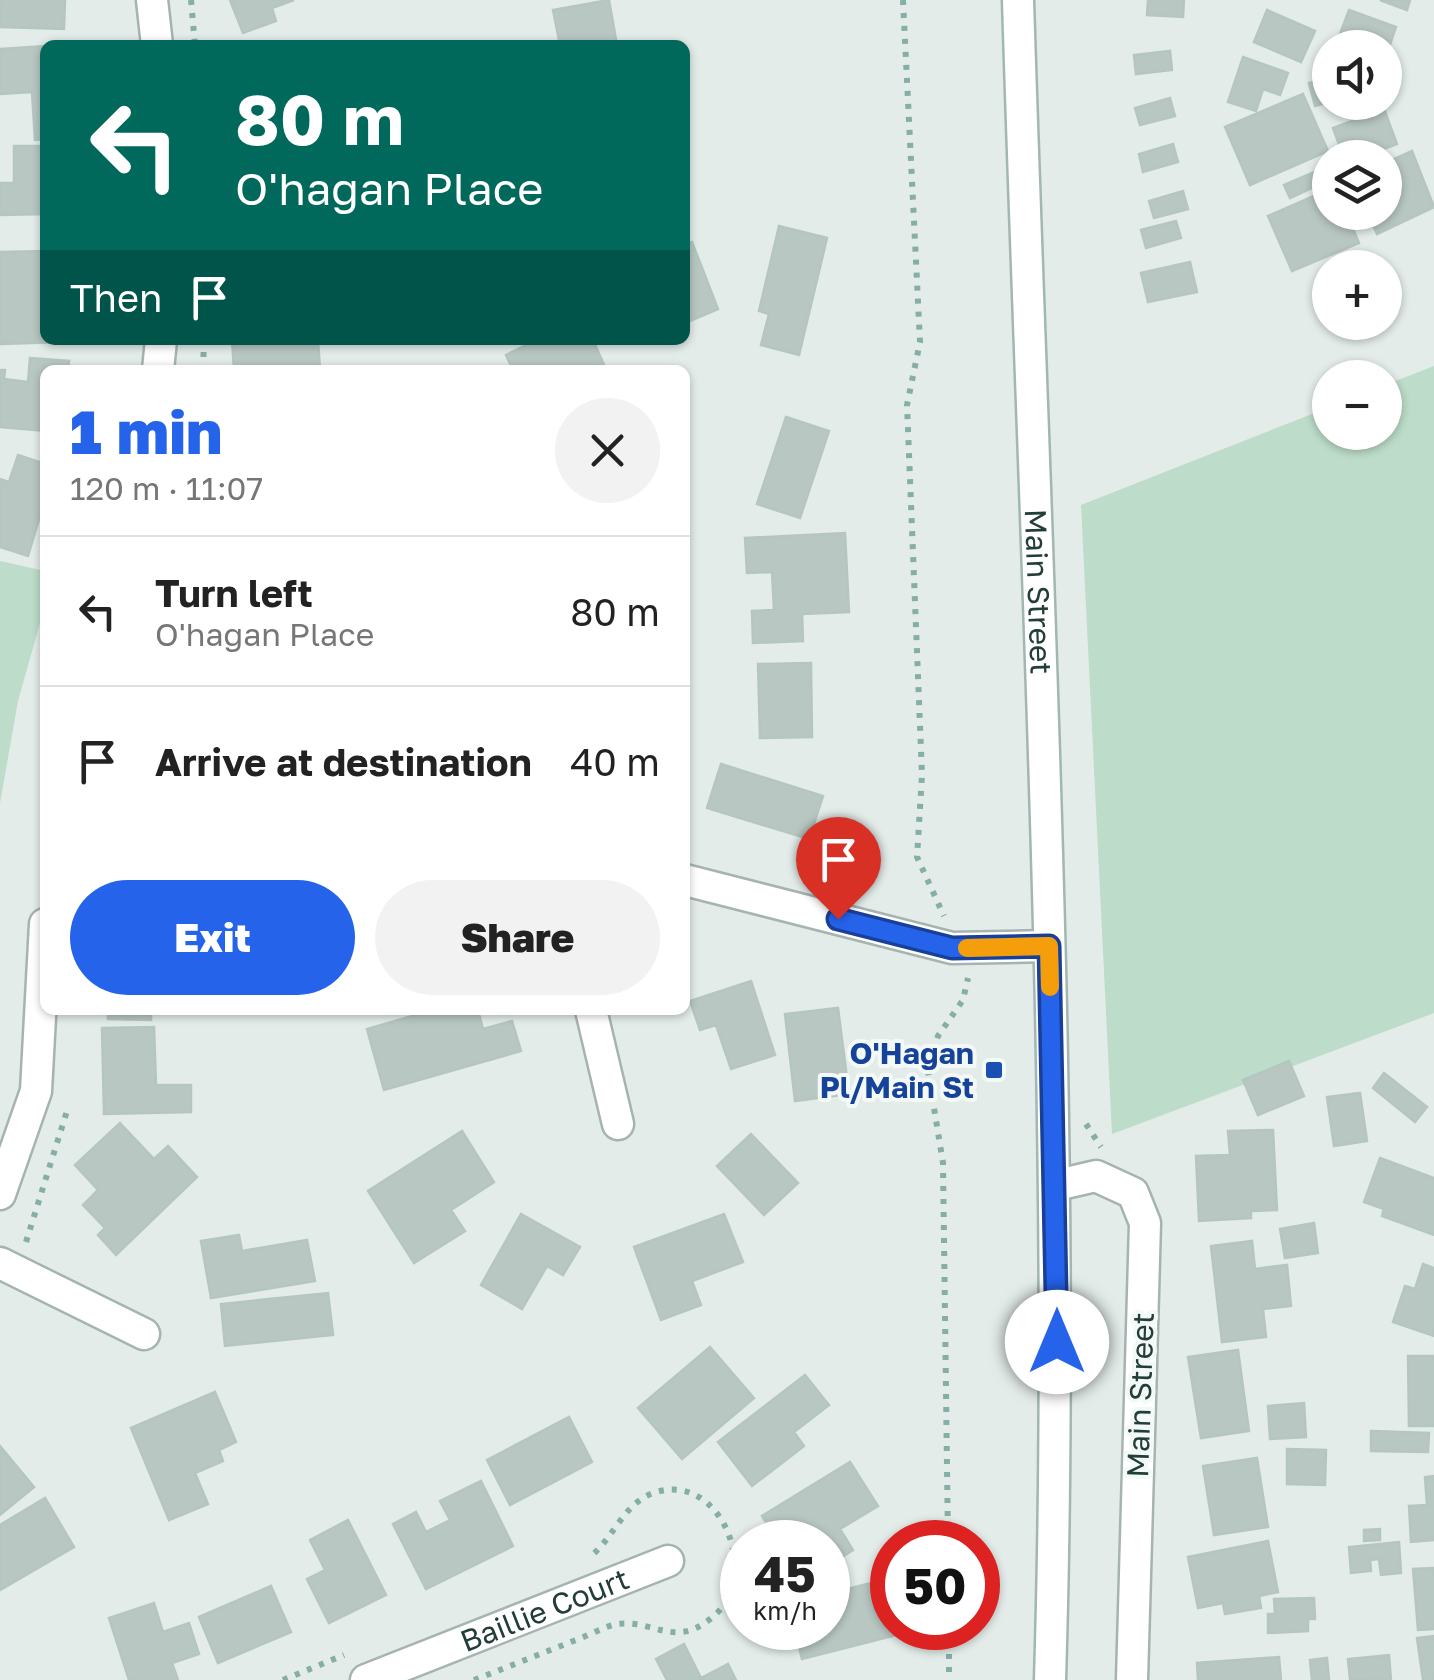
<!DOCTYPE html>
<meta charset="utf-8">
<style>
body{margin:0;font-family:"Golos Text",sans-serif;background:#f2f2f2;color:#222;height:100vh;display:flex;flex-direction:column;font-size:38px;white-space:nowrap}
*{box-sizing:border-box;margin:0}
p{font-size:32px;color:#767676}
.icon{flex:none;width:55px;height:55px;fill:none;stroke:currentColor;stroke-width:2;stroke-linecap:round;stroke-linejoin:round}
.map{position:relative;flex:1;overflow:hidden}
.side{position:absolute;left:40px;top:365px;width:650px;height:650px;display:flex;flex-direction:column;background:#fff;border-radius:15px;box-shadow:0 2px 8px #0004}
.side>*{flex:none}
.banner{position:absolute;left:40px;top:40px;width:650px;height:305px;border-radius:15px;box-shadow:0 2px 8px #0004;background:#00695c;color:#fff;overflow:hidden}
.tools{position:absolute;left:1312px;top:30px;display:grid;gap:20px}
.tools a{display:grid;place-items:center;width:90px;height:90px;border-radius:50%;background:#fff;box-shadow:0 2px 8px #0004;font-size:50px}
.speed{position:absolute;left:720px;top:1520px;display:flex;gap:20px;font-size:50px;font-weight:700;text-align:center}
.speed>*{display:grid;place-content:center;width:130px;height:130px;border-radius:50%;background:#fff;box-shadow:0 2px 8px #0004;line-height:1}
.speed small{font-size:25px;font-weight:400}
.speed .limit{border:15px solid #d22;background:#fff;color:#111}
.pin{position:absolute;display:grid;place-items:center;width:85px;height:85px;color:#fff;margin:-102px -42px;border-radius:50% 50% 50% 0;rotate:-45deg;box-shadow:0 0 10px #0007}
.pin .icon{rotate:45deg}
.me{position:absolute;width:110px;margin:-55px;rotate:0deg;stroke-linejoin:round;filter:drop-shadow(0 0 8px #0008)}
.turn{display:flex;align-items:center;gap:35px;height:210px;padding:0 30px;font-size:45px}
.turn .icon{width:130px;height:130px;stroke-width:2.5}
.turn b{display:block;font-size:70px;line-height:85px}
.then{display:flex;align-items:center;height:95px;padding:0 30px;background:#0003;gap:20px;font-size:38px}
.round{display:grid;place-items:center;flex:none;width:105px;height:105px;border-radius:52px;background:#f2f2f2}
.overview{display:flex;align-items:center;justify-content:space-between;height:170px;padding:0 30px}
h1{font-size:60px;font-weight:800;line-height:75px;color:#2563eb}
.cta{display:flex;gap:20px;margin-top:auto;padding:20px 30px}
.cta a{flex:1;height:115px;border-radius:60px;background:#2563eb;color:#fff;font-size:40px;font-weight:800;line-height:115px;text-align:center}
.cta a+a{background:#f2f2f2;color:#222}
ul{padding:0;list-style:none}
li{display:flex;align-items:center;gap:30px;height:150px;padding:0 30px;border-top:2px solid #e0e0e0}
li div{flex:1}
li b{display:block;font-size:38px}
li em{font-style:normal}
.map>svg:first-child{display:block}
</style>
<div class="map">
<svg width="1434" height="1680" viewBox="0 0 1434 1680">
<rect width="100%" height="100%" fill="#e3ece9"/>
<path fill="#bddcc9" d="M1434,366V1013L1112,1134L1081,505L1330,407V432H1385V385Z
M0,561L45,571V605L18,701L0,803Z"/>
<path fill="#b8c7c2" stroke="#b5c6c1" stroke-width="2.5" d="M0,0H65L64,29L0,27Z
M230,0H294L272,8L276,21L243,33Z
M609,0L617,45H560L553,10Z
M1148,0H1184L1183,17L1147,15Z
M1380,0H1410L1407,10Z
M1267,10L1315,31L1301,62L1254,42Z
M1349,10L1396,27L1386,56L1385,48H1361L1338,39Z
M45,46V139L35,140L32,92L0,94V49Z
M1170,51L1172,70L1136,74L1134,55Z
M1243,57L1288,73L1280,95L1263,89L1256,111L1228,102Z
M1330,77V102L1315,106L1309,83Z
M1303,94L1328,151L1250,185L1225,127Z
M1170,98L1175,116L1140,125L1135,108Z
M1384,109L1397,144L1360,158H1344L1333,128Z
M1173,144L1178,162L1143,172L1139,154Z
M14,146H45V214L0,215V183H14Z
M1412,151L1434,207L1377,234L1367,212H1385V163Z
M1319,170L1325,182L1290,198L1284,185Z
M1330,189V212H1346L1359,243L1292,271L1268,216Z
M1183,191L1188,209L1154,218L1149,201Z
M1176,221L1181,238L1146,248L1141,230Z
M779,226L827,238L799,355L761,345L769,314L759,311Z
M692,242L718,309L685,323V245Z
M45,251V340L62,342L0,344V252Z
M1190,262L1197,292L1148,302L1141,273Z
M232,340H318L320,370H234Z
M528,340H593L605,367L513,370L506,355L530,343Z
M30,358L69,361L68,370H45V431L0,427V370H5L4,379L28,382Z
M786,417L829,431L800,518L757,504Z
M18,455L45,464V499L28,556L0,547V479L9,482Z
M845,533L849,612L802,614L803,641L753,643L752,611L774,610L772,572L747,573L745,538Z
M811,663L812,737L760,738L758,664Z
M721,764L823,796L809,839L707,808Z
M751,981L775,1055L731,1069L716,1025L700,1030L690,1001Z
M838,1008L849,1094L795,1101L785,1014Z
M108,1010H151V1020L108,1019Z
M433,1010H478L483,1029L512,1021L521,1051L384,1090L367,1029Z
M154,1027L156,1085H191V1112L104,1114L102,1028Z
M1289,1061L1304,1096L1258,1115L1243,1080Z
M1384,1073L1427,1107L1415,1122L1373,1088Z
M1360,1093L1367,1141L1334,1146L1327,1097Z
M120,1123L154,1159L168,1146L197,1177L116,1255L98,1235L105,1228L83,1205L98,1190L75,1165Z
M1273,1130L1277,1210L1251,1211V1218L1199,1221L1196,1156L1230,1155L1228,1131Z
M462,1131L494,1182L451,1210L465,1231L414,1263L368,1191Z
M751,1134L798,1183L764,1215L717,1166Z
M1380,1158L1434,1178V1235L1382,1216L1384,1209L1364,1202Z
M521,1214L580,1247L563,1275L547,1266L522,1309L481,1285Z
M724,1214L743,1262L692,1281L701,1305L661,1320L634,1247Z
M1314,1223L1318,1253L1285,1258L1280,1229Z
M239,1235L242,1251L307,1240L315,1281L211,1298L201,1241Z
M1252,1241L1255,1269L1287,1265L1291,1306L1263,1309L1266,1337L1222,1342L1211,1246Z
M1423,1264L1434,1268V1336L1393,1322L1405,1286L1415,1289Z
M328,1293L333,1335L225,1346L221,1304Z
M710,1347L754,1398L682,1459L638,1408Z
M1238,1350L1249,1431L1201,1438L1188,1357Z
M1408,1356H1434V1426H1409Z
M805,1375L829,1405L794,1432L804,1446L752,1486L718,1442Z
M215,1392L236,1442L219,1450L223,1461L195,1473L208,1504L169,1520L131,1428Z
M1304,1403L1306,1437L1270,1439L1268,1406Z
M569,1417L592,1462L510,1505L487,1460Z
M1371,1431L1429,1433L1428,1452L1371,1451Z
M0,1446L34,1487L0,1515Z
M1287,1449L1326,1450L1325,1485L1287,1484Z
M1257,1458L1268,1527L1214,1535L1203,1466Z
M850,1462L878,1506L840,1529L853,1550L828,1566V1542H778L762,1516Z
M1434,1476V1540L1411,1542L1409,1506L1427,1505L1425,1477Z
M481,1481L513,1546L426,1589L393,1524L416,1512L426,1532L450,1520L440,1501Z
M45,1498L74,1547L0,1590V1525Z
M348,1520L386,1595L329,1623L307,1579L325,1570L310,1540Z
M1380,1529V1540L1364,1541V1530Z
M1268,1541L1278,1592L1259,1596L1261,1608L1225,1614L1223,1603L1198,1608L1188,1557Z
M1399,1542L1401,1573L1381,1575L1379,1559L1370,1560L1371,1571L1351,1573L1349,1547Z
M1434,1568V1629L1418,1630L1413,1569Z
M890,1578L892,1628H903L904,1633L802,1659L794,1628H828V1594Z
M271,1586L291,1632L218,1663L199,1617Z
M1314,1598L1315,1619H1308V1631L1268,1633V1614H1275L1274,1599Z
M154,1603L163,1632L189,1623L199,1654L172,1663L178,1680H129L109,1618Z
M1434,1636V1680H1423L1417,1638Z
M684,1644L701,1678L728,1664L736,1680H667L656,1659Z
M1389,1655L1391,1680L1350,1679L1348,1659Z
M1279,1657L1281,1680H1198L1197,1663Z
M1327,1658L1329,1680H1312L1310,1660Z"/>
<g fill="none" stroke-linecap="round" stroke-linejoin="round">
<g stroke="#a6b4b1" stroke-width="35">
<g id="minor">
<path d="M152,0L157,45"/>
<path d="M158,370L161,340"/>
<path d="M685,880L952,948L1049,946"/>
<path d="M591,1010L618,1124"/>
<path d="M1057,1185L1096,1176L1133,1193L1145,1223L1132,1680"/>
<path d="M0,1194L36,1091L45,924"/>
<path d="M0,1263L144,1334"/>
<path id="s1" d="M366,1680L668,1561"/>
</g>
</g>
<g stroke="#a2b7b2" stroke-width="35">
<g id="secondary">
<path id="s2" d="M1018,0C1035,560 1067,1120 1050,1680"/>
</g>
</g>
<path stroke="#85aea6" stroke-width="6" stroke-dasharray="5 8" stroke-linecap="butt" d="M191,0L195,45
M903,0L920,342L907,405L922,775L917,857L944,916
M203,370L204,340
M1086,1124L1101,1147
M26,1242L67,1111
M948,1542L943,1163L927,1065L938,1036L963,1000L968,978
M949,1628V1680
M283,1680L344,1655
M474,1680C510,1666 545,1652 581,1638C592,1634 605,1626 617,1624C656,1619 676,1652 717,1613C759,1571 721,1473 656,1492C625,1501 614,1537 592,1555"/>
<use href="#minor" stroke="#fff" stroke-width="30"/>
<use href="#secondary" stroke="#fff" stroke-width="30"/>
</g>
<g fill="none" stroke-linecap="round" stroke-linejoin="round">
<g stroke="#184099" stroke-width="25">
<path id="route" d="M838,919L952,948L1049,946L1057,1342"/>
</g>
<use href="#route" stroke="#2563eb" stroke-width="18"/>
<path stroke="#f59e0b" stroke-width="18" d="M967,948L1049,946L1050,987"/>
</g>
<rect fill="#1a4fb4" stroke="#f3f9f7" stroke-width="4" x="984" y="1060" width="20" height="20" rx="5"/>
<g text-anchor="middle" dominant-baseline="central" stroke-width="8" stroke-linejoin="round" paint-order="stroke">
<g font-size="30" fill="#233d39" stroke="#f3f9f7">
<text stroke="none"><textPath href="#s2" startOffset="592">Main Street</textPath></text>
<text transform="translate(1140 1395) rotate(-88)">Main Street</text>
<text stroke="none"><textPath href="#s1" startOffset="192">Baillie Court</textPath></text>
</g>
<g font-size="30" font-weight="bold" fill="#164399" stroke="#f3f9f7" text-anchor="end">
<text x="974" y="1053">O'Hagan<tspan x="974" dy="34">Pl/Main St</tspan></text>
</g>
</g>
</svg>
<div class="tools">
<a><svg class="icon" aria-label="sound" viewBox="0 0 24 24"><path d="M4 9h4l5-4v14l-5-4H4zM17 9q2 3 0 6"/></svg></a>
<a><svg class="icon" aria-label="layers" viewBox="0 0 24 24"><path d="M12 4l9 5-9 5-9-5zM3 14l9 5 9-5"/></svg></a>
<a>+</a>
<a>−</a>
</div>
<div class="speed"><div>45<small>km/h</small></div><div class="limit">50</div></div>
<div class="pin" style="left:838px;top:919px;background:#d93025"><svg class="icon" aria-label="arrive" viewBox="0 0 24 24"><path d="M6 21V4h12l-3 4 3 4H6"/></svg></div>
<svg class="me" style="left:1057px;top:1342px" viewBox="-20 -20 40 40"><circle r="19" fill="#fff"/><path d="M0-13L10 11 0 6-10 11z" fill="#2563eb"/></svg>
<div class="banner">
<div class="turn"><svg class="icon" aria-label="left" viewBox="0 0 24 24"><path d="M17 20v-9H6M10 6l-5 5 5 5"/></svg><div><b>80 m</b>O'hagan Place</div></div>
<div class="then">Then<svg class="icon" aria-label="arrive" viewBox="0 0 24 24"><path d="M6 21V4h12l-3 4 3 4H6"/></svg></div>
</div>
<section class="side">
<div class="overview"><div><h1>1 min</h1><p>120 m · 11:07</p></div><a class="round"><svg class="icon" aria-label="close" viewBox="0 0 24 24"><path d="M6 6l12 12M18 6L6 18"/></svg></a></div>
<ul>
<li><svg class="icon" aria-label="left" viewBox="0 0 24 24"><path d="M17 20v-9H6M10 6l-5 5 5 5"/></svg><div><b>Turn left</b><p>O'hagan Place</p></div><em>80 m</em></li>
<li><svg class="icon" aria-label="arrive" viewBox="0 0 24 24"><path d="M6 21V4h12l-3 4 3 4H6"/></svg><div><b>Arrive at destination</b></div><em>40 m</em></li>
</ul>
<div class="cta"><a>Exit</a><a>Share</a></div>
</section>
</div>
